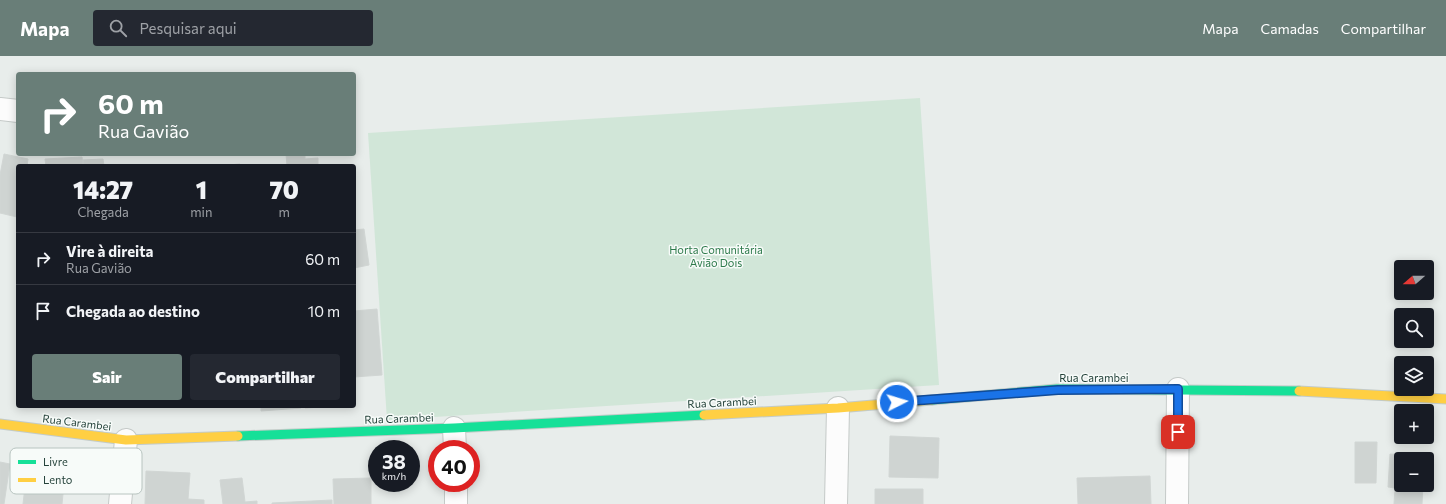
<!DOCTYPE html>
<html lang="pt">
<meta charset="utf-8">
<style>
body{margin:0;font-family:Commissioner,sans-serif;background:#242831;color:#f1f3f6;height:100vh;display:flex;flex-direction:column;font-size:15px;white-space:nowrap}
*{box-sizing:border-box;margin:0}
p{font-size:13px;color:#9ea1a6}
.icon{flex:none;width:22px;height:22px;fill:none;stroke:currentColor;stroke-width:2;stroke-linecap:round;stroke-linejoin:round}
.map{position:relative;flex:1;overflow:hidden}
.drawer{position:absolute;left:16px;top:108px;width:340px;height:244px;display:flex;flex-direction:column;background:#171b24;border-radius:4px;box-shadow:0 2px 10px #0003}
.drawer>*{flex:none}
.banner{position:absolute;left:16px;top:16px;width:340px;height:84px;border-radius:4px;box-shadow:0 2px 10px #0003;background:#697e78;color:#fff;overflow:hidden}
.needle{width:26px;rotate:250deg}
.controls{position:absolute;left:1394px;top:204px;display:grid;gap:8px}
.controls a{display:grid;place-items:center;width:40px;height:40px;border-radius:4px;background:#171b24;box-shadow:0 2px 10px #0003;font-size:20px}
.speed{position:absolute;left:368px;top:384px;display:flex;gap:8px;font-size:20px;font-weight:700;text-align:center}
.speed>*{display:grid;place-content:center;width:52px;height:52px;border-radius:50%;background:#171b24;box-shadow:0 2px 10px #0003;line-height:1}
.speed small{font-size:10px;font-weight:400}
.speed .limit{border:6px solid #d22;background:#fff;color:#111}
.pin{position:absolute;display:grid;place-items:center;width:34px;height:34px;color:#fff;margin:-17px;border-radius:8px;box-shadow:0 2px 6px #0006}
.me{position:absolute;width:44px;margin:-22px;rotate:85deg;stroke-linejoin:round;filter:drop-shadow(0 0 3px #0008)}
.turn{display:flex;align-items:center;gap:14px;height:84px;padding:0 16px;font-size:18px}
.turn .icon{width:52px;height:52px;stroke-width:2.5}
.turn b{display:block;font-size:28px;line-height:34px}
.eta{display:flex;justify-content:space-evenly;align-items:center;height:68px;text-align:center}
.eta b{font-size:24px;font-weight:800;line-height:28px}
.action{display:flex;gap:8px;margin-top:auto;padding:8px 16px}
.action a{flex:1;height:46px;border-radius:4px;background:#697e78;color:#fff;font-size:16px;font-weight:800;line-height:46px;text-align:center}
.action a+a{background:#242831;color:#f1f3f6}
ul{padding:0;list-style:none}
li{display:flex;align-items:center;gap:12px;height:52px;padding:0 16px;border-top:1px solid #363941}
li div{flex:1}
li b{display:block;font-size:15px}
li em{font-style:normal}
header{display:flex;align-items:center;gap:24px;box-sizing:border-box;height:56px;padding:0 20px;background:#697e78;color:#fff}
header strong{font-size:19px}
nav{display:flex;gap:22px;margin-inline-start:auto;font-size:14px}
.search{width:280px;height:36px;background:#242831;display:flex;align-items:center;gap:10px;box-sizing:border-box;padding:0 14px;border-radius:4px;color:#9ea1a6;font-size:15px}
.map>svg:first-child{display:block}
</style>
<header>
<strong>Mapa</strong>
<div class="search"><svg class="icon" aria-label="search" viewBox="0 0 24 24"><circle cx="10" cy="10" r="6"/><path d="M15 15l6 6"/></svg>Pesquisar aqui</div>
<nav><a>Mapa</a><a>Camadas</a><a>Compartilhar</a></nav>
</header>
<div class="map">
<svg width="1446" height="448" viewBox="0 0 1446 448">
<rect width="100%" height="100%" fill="#e8edeb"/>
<path fill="#d1e6d8" d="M920,42L939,329L387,364L368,77Z"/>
<path fill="#cfd4d2" stroke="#d1d6d4" d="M4,98L28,103L27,110H18L17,161L0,157V119Z
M286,98H305V103L318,102V110H287Z
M82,101L83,110H46L45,103Z
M103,103L104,110H84L83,104Z
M240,108V110H216Z
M364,173L369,209L354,212V174Z
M377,253L382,319L354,321V255Z
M261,350H301V352L261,355Z
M305,350H339L305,352Z
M890,380L939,382L938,422L889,421Z
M1355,386H1377L1376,427H1355Z
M1390,398L1425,400L1424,403H1401V429H1423L1422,448H1394L1395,432L1388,431Z
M28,404L66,408L62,448H23Z
M0,406L10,408L4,448H0Z
M146,415L190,417L188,443L204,444V448H145Z
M1150,420L1151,448H1078L1077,422Z
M242,422L245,446L257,445V448H223L220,424Z
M371,422V448H334L333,423Z
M875,433H923V448H875Z
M332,444V448H272V447Z"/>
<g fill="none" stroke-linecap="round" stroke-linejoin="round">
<g stroke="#c5cac8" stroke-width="24">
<path id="street" d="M0,53L18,55
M454,372L455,393
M456,427V448
M120,448L126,384
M836,448L838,352
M1177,448L1178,333"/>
</g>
<g stroke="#c3cbc8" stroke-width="11">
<path id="fast" d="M932,344L1057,333L1299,335
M238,380L454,372L704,359"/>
</g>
<g stroke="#c3cbc8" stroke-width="11">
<path id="slow" d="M1299,335L1446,343
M704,359L838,352L932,344
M0,368L126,384L238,380"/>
</g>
<use href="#street" stroke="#fcfcfc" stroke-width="22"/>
<use href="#fast" stroke="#16e098" stroke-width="9"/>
<use href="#slow" stroke="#ffcf43" stroke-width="9"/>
</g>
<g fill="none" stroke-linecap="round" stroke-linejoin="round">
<g stroke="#114b97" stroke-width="10">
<path id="route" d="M897,346L1058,334L1178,333V376"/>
</g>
<use href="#route" stroke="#1a73e8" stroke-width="7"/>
</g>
<g text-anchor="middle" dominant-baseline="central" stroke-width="3" stroke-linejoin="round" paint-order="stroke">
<g font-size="11" fill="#2d7a4b" stroke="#f7fbf9">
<text x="716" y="193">Horta Comunitária<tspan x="716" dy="13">Avião Dois</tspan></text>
</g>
<g font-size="11" fill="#24423a" stroke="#f7fbf9">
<text x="1094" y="321">Rua Carambei</text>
<text transform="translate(722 346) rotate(-3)">Rua Carambei</text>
<text transform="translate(399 362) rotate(-2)">Rua Carambei</text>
<text transform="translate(77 366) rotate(7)">Rua Carambei</text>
</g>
</g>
<rect x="10" y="392" width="132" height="46" rx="6" fill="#f7fbf9" stroke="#b8c4c0" stroke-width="1"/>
<rect x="18" y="404" width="18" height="4" fill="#16e098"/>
<rect x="18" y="422" width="18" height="4" fill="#ffcf43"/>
<g font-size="11" fill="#24423a">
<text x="43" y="410">Livre</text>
<text x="43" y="428">Lento</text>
</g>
</svg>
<div class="controls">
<a><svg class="needle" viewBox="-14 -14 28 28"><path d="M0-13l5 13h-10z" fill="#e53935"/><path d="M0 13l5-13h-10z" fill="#9ea1a6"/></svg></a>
<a><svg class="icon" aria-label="search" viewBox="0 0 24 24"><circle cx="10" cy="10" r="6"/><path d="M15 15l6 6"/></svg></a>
<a><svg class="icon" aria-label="layers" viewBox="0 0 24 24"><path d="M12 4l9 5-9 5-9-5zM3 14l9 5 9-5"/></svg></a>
<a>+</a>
<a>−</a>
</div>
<div class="speed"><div>38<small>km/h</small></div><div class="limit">40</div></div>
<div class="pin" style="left:1178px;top:376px;background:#d93025"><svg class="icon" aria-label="arrive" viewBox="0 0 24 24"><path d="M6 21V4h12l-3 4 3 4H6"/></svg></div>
<svg class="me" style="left:897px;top:346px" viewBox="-20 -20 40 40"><circle r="17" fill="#1a73e8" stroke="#fff" stroke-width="3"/><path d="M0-11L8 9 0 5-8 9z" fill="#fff"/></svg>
<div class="banner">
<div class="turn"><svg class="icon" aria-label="right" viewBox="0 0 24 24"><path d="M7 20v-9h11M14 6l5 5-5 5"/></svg><div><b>60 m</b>Rua Gavião</div></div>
</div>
<section class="drawer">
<div class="eta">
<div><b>14:27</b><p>Chegada</p></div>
<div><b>1</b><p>min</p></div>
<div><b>70</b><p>m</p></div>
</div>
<ul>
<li><svg class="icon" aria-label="right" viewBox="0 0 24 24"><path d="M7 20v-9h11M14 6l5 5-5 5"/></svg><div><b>Vire à direita</b><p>Rua Gavião</p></div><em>60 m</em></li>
<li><svg class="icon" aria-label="arrive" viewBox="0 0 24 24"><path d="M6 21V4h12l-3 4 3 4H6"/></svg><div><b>Chegada ao destino</b></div><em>10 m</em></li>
</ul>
<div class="action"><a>Sair</a><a>Compartilhar</a></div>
</section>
</div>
